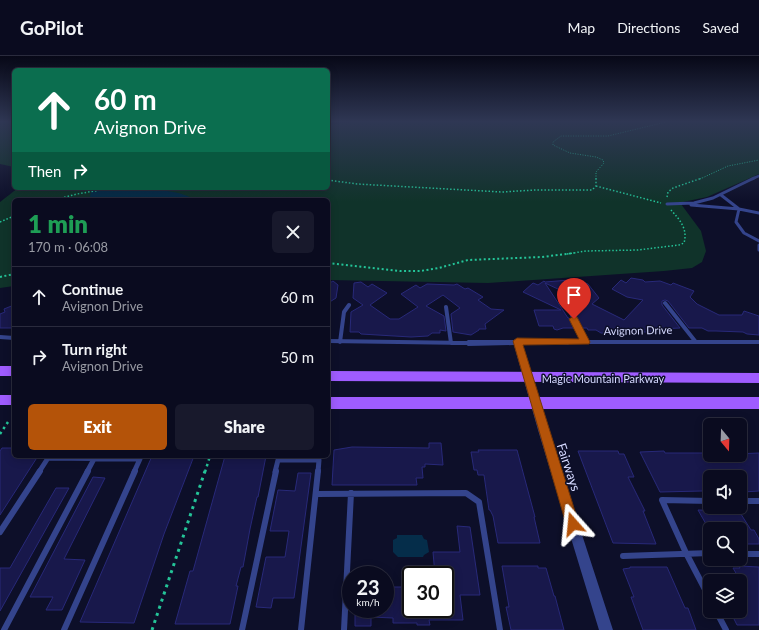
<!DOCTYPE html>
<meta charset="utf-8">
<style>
body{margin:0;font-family:Lato,sans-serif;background:#18192c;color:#f1f3f6;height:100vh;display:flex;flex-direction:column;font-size:15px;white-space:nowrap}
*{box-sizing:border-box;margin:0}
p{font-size:13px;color:#999ba4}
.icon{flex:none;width:22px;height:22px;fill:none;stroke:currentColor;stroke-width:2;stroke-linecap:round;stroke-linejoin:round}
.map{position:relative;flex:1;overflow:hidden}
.side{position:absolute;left:12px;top:142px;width:318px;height:260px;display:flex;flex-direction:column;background:#0a0b1f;border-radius:6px;box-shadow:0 2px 10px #0003,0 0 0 1px #2a2b3d}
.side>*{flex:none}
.banner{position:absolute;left:12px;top:12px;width:318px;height:122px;border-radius:6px;box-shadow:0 2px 10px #0003,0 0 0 1px #2a2b3d;background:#0b6e4f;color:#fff;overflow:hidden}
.needle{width:26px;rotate:161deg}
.fabs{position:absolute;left:703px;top:362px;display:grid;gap:8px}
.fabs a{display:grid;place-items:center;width:44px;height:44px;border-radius:6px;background:#0a0b1f;box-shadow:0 2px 10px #0003,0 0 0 1px #2a2b3d;font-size:20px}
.speed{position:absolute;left:342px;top:510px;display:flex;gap:8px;font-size:20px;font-weight:700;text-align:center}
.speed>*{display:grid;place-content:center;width:52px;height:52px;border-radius:50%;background:#0a0b1f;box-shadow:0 2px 10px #0003,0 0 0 1px #2a2b3d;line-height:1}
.speed small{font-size:10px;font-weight:400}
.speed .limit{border:2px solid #111;border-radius:6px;background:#fff;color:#111}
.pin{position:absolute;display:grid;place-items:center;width:34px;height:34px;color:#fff;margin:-41px -17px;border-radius:50% 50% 50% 0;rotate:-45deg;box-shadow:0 0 4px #0007}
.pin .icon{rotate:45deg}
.me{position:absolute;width:44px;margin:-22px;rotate:342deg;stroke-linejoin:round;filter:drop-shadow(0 0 3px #0008)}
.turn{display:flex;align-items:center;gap:14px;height:84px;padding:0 16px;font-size:18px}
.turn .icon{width:52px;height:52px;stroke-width:2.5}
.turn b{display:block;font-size:28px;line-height:34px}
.then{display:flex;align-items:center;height:38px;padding:0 16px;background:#0003;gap:8px;font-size:15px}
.round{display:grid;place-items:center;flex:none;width:42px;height:42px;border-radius:6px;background:#18192c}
.overview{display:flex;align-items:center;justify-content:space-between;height:68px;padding:0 16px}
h1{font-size:24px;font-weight:800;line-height:30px;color:#1e9e55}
.cta{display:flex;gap:8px;margin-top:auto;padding:8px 16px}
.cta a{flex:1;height:46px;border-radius:6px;background:#b45309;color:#fff;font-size:16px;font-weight:800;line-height:46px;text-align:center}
.cta a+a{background:#18192c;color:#f1f3f6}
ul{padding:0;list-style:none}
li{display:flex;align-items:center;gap:12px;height:60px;padding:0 16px;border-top:1px solid #2a2b3d}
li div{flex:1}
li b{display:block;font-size:15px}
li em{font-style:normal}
header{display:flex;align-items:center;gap:24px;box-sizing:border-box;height:56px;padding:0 20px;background:#0a0b1f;border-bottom:1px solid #2a2b3d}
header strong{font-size:19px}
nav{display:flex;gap:22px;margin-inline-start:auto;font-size:14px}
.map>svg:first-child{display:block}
</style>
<header>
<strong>GoPilot</strong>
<nav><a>Map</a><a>Directions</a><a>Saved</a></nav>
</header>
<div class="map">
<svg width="759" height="574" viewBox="0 0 759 574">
<rect width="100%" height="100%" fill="#0d0f29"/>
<path fill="#10332a" d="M0,65H14V111L0,108Z
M359,65H759V118L707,141L683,146L681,148L701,175L706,195L702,206L692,212L664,215L488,227L328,224V144H14V230L0,232V146L18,132H328V69Z"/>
<path fill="#052d4a" d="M89,132H112L113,134C138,131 153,132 178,137C186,139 193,143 202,144H89L91,136Z
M397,479H422L424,483L427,484L429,496L424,499L423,501H398L393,496V484L397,482Z"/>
<path fill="#18184b" stroke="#282979" d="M631,222L643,224L645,226L660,225L671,229L673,227L694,235L690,241L697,248L719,259H742L744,255L759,260V279L747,278L743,276L716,275H708L702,272H689L668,245L665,244L662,245V249L680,272L658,273L660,276H632V278L601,277L596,274H588L587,272H582L575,257L588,247L545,227L568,262H569L574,272H563L557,274L554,273L553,270H539L534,254H561L523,236L533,227L538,229L544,225L545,226L570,224L580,228L583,226L588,228L599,242L592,248L624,264L643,244L627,241L612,233L621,224L626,227Z
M333,225L338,229L336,242L328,247V228Z
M361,226L368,231L372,228L387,237L370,249L390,263H399L418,251L401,238L416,229L420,232L427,228L454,229L457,228L465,233L468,232L483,241L478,244L491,253L504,254L485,268L486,273H479V274L471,279L453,276L451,258L460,252L443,239L426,250L444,260L446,275L440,274V277H432L428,280L411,281L361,278L359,276H350L351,256L363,249L353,242L354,227Z
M14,249V277L12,272H0V258L5,256L4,253Z
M429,387H441L443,409L425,408V411H422L423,422H416L417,429H332L334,394L352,391L429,392Z
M2,392H14V400H38L0,459V395Z
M478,394H517L535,461H534L540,487H498L493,460L490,454H489L484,419H478L477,414H474L471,396H479Z
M578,395H618L619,398H624L634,421H628L645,455H643L656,488L613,487Z
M664,395L665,397H710V399L759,397V435L743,436L740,431V421H710V436H703L702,435L660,436L640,396Z
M152,400H194L164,478L134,567L80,566Z
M225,400H266L258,441H257L250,473L243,511H241L236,530H238L230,568H175L190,515H193Z
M298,417H311L294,542H273L271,552L256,551L266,501H285L289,475H270L278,434L295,435Z
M93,421L105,422L64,503L85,504L62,554H46L53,541H30Z
M56,432H69L0,555V512H10Z
M698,454L739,455L751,474H754L759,483V488H740V468H706Z
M457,470L470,471L480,539H460L463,564H429L430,569H417V567H393V562L371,561V570H355V553H385V531H411V553H445V519H435L433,496H460Z
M502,510H538V512H546L554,540H555L564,574H511L506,551H509Z
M739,510L759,511V569H737L730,555H740V524L733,512H740Z
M630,511H667L681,543L685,552H688L696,574H643L631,541H634L623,513L630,512Z"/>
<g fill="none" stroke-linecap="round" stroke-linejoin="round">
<path stroke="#24c498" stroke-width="1" stroke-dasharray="1 1.5" stroke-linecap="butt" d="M596,123V116L604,107L603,104L596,101L570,97L553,89V86L561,80H608L670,65
M700,123L728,110L759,104"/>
<path stroke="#24c498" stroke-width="1.5" stroke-dasharray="1.5 2" stroke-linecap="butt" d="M328,124L357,128L502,136L535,134H592L596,130V122
M596,130L661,147
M667,141L668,136L673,132L702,122
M54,144L77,138L112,132
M0,166L14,160
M567,198L586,195L638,194L679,189L684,187C688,173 680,164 671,154"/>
<path stroke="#24c498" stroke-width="2" stroke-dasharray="2 2.5" stroke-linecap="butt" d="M328,207L400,215H420L439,212L468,204L542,201L574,197
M0,221L14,218"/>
<path stroke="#24c498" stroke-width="2.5" stroke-dasharray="2.5 3.5" stroke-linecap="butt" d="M0,378L8,366
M205,416L210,400"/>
<path stroke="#24c498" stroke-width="3" stroke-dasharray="3 4.5" stroke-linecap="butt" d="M152,574L205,415"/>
<path stroke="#34448c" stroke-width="2.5" d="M752,123L759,120"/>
<path stroke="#34448c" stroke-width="3" d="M721,139L739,153L736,166L744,177L759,185
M667,148L694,147L713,142L754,122
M691,149L739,153L759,157
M759,189V194"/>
<path stroke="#34448c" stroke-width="4" d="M573,246L568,251L585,286
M665,247L695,285
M446,251L451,287
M0,281L14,282
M328,285L468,287
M340,286L344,256L349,249
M568,286H759"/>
<path stroke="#34448c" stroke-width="5" d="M39,416L48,402L140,403L134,416
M87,416L94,403
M275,416L278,404H319L318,416"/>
<path stroke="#34448c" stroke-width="6" d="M317,438L466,437L479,446L500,574
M710,445L662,444L686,497L710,543
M740,445H759
M0,476L40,415
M740,498H759
M623,500L710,497
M716,555L726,574
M4,574L88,415
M64,574L135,415
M242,574L276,415
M301,574L318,415
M344,574L351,437"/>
<path fill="#34448c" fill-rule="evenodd" d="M517,282L520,284L568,283L572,286L568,289H522L548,374L613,574H599L538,374L514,289L468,290L464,287L468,284H514Z"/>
<path fill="#9f5cff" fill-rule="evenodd" d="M0,310H14V320H0Z
M328,315L759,317V327L328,325Z
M0,339H14V349H0Z
M328,341H759V353H328Z"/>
</g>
<linearGradient id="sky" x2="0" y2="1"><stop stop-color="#070817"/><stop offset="0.45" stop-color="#2f3754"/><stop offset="1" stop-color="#2f3754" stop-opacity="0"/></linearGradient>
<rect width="759" height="146" fill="url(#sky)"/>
<path fill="#b45309" stroke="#753606" d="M574,260L577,261L590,286L589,288L523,289L579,468L577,473L573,475L568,473L566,468L513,285L517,282L579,283L569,263Z"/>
<g text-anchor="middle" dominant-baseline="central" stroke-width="3" stroke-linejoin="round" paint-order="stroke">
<g font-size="11" fill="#d5d9ff" stroke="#0d0f29">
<text transform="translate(638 274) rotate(-1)">Avignon Drive</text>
<text x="603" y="322">Magic Mountain Parkway</text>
</g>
<g font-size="13" fill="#d5d9ff" stroke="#0d0f29">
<text transform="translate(569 411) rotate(72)">Fairways</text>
</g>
</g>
</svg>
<div class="fabs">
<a><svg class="needle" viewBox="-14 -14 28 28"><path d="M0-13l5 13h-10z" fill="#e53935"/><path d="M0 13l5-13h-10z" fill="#999ba4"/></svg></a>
<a><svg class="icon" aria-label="sound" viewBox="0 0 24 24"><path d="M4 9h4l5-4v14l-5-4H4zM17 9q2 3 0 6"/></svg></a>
<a><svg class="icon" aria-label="search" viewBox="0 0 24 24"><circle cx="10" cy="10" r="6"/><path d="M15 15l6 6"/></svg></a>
<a><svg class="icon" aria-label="layers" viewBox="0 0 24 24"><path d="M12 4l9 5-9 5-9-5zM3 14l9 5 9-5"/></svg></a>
</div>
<div class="speed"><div>23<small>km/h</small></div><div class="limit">30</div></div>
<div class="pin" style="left:574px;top:263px;background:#d93025"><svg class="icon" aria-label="arrive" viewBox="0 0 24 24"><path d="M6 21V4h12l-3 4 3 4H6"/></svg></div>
<svg class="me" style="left:573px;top:468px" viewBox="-20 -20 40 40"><path d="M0-17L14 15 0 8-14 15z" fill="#b45309" stroke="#fff" stroke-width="4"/></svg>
<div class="banner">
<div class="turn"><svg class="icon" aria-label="ahead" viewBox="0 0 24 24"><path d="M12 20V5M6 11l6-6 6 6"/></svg><div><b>60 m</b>Avignon Drive</div></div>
<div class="then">Then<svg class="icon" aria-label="right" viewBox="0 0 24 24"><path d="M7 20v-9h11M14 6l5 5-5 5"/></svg></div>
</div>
<section class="side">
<div class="overview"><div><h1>1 min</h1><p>170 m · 06:08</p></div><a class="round"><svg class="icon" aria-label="close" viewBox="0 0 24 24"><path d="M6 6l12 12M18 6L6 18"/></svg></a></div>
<ul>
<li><svg class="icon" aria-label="ahead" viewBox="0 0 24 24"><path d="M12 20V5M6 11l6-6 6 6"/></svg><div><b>Continue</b><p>Avignon Drive</p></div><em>60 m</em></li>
<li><svg class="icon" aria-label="right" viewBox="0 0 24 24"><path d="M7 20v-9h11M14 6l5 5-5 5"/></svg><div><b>Turn right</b><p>Avignon Drive</p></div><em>50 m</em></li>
</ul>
<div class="cta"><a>Exit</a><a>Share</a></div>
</section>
</div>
